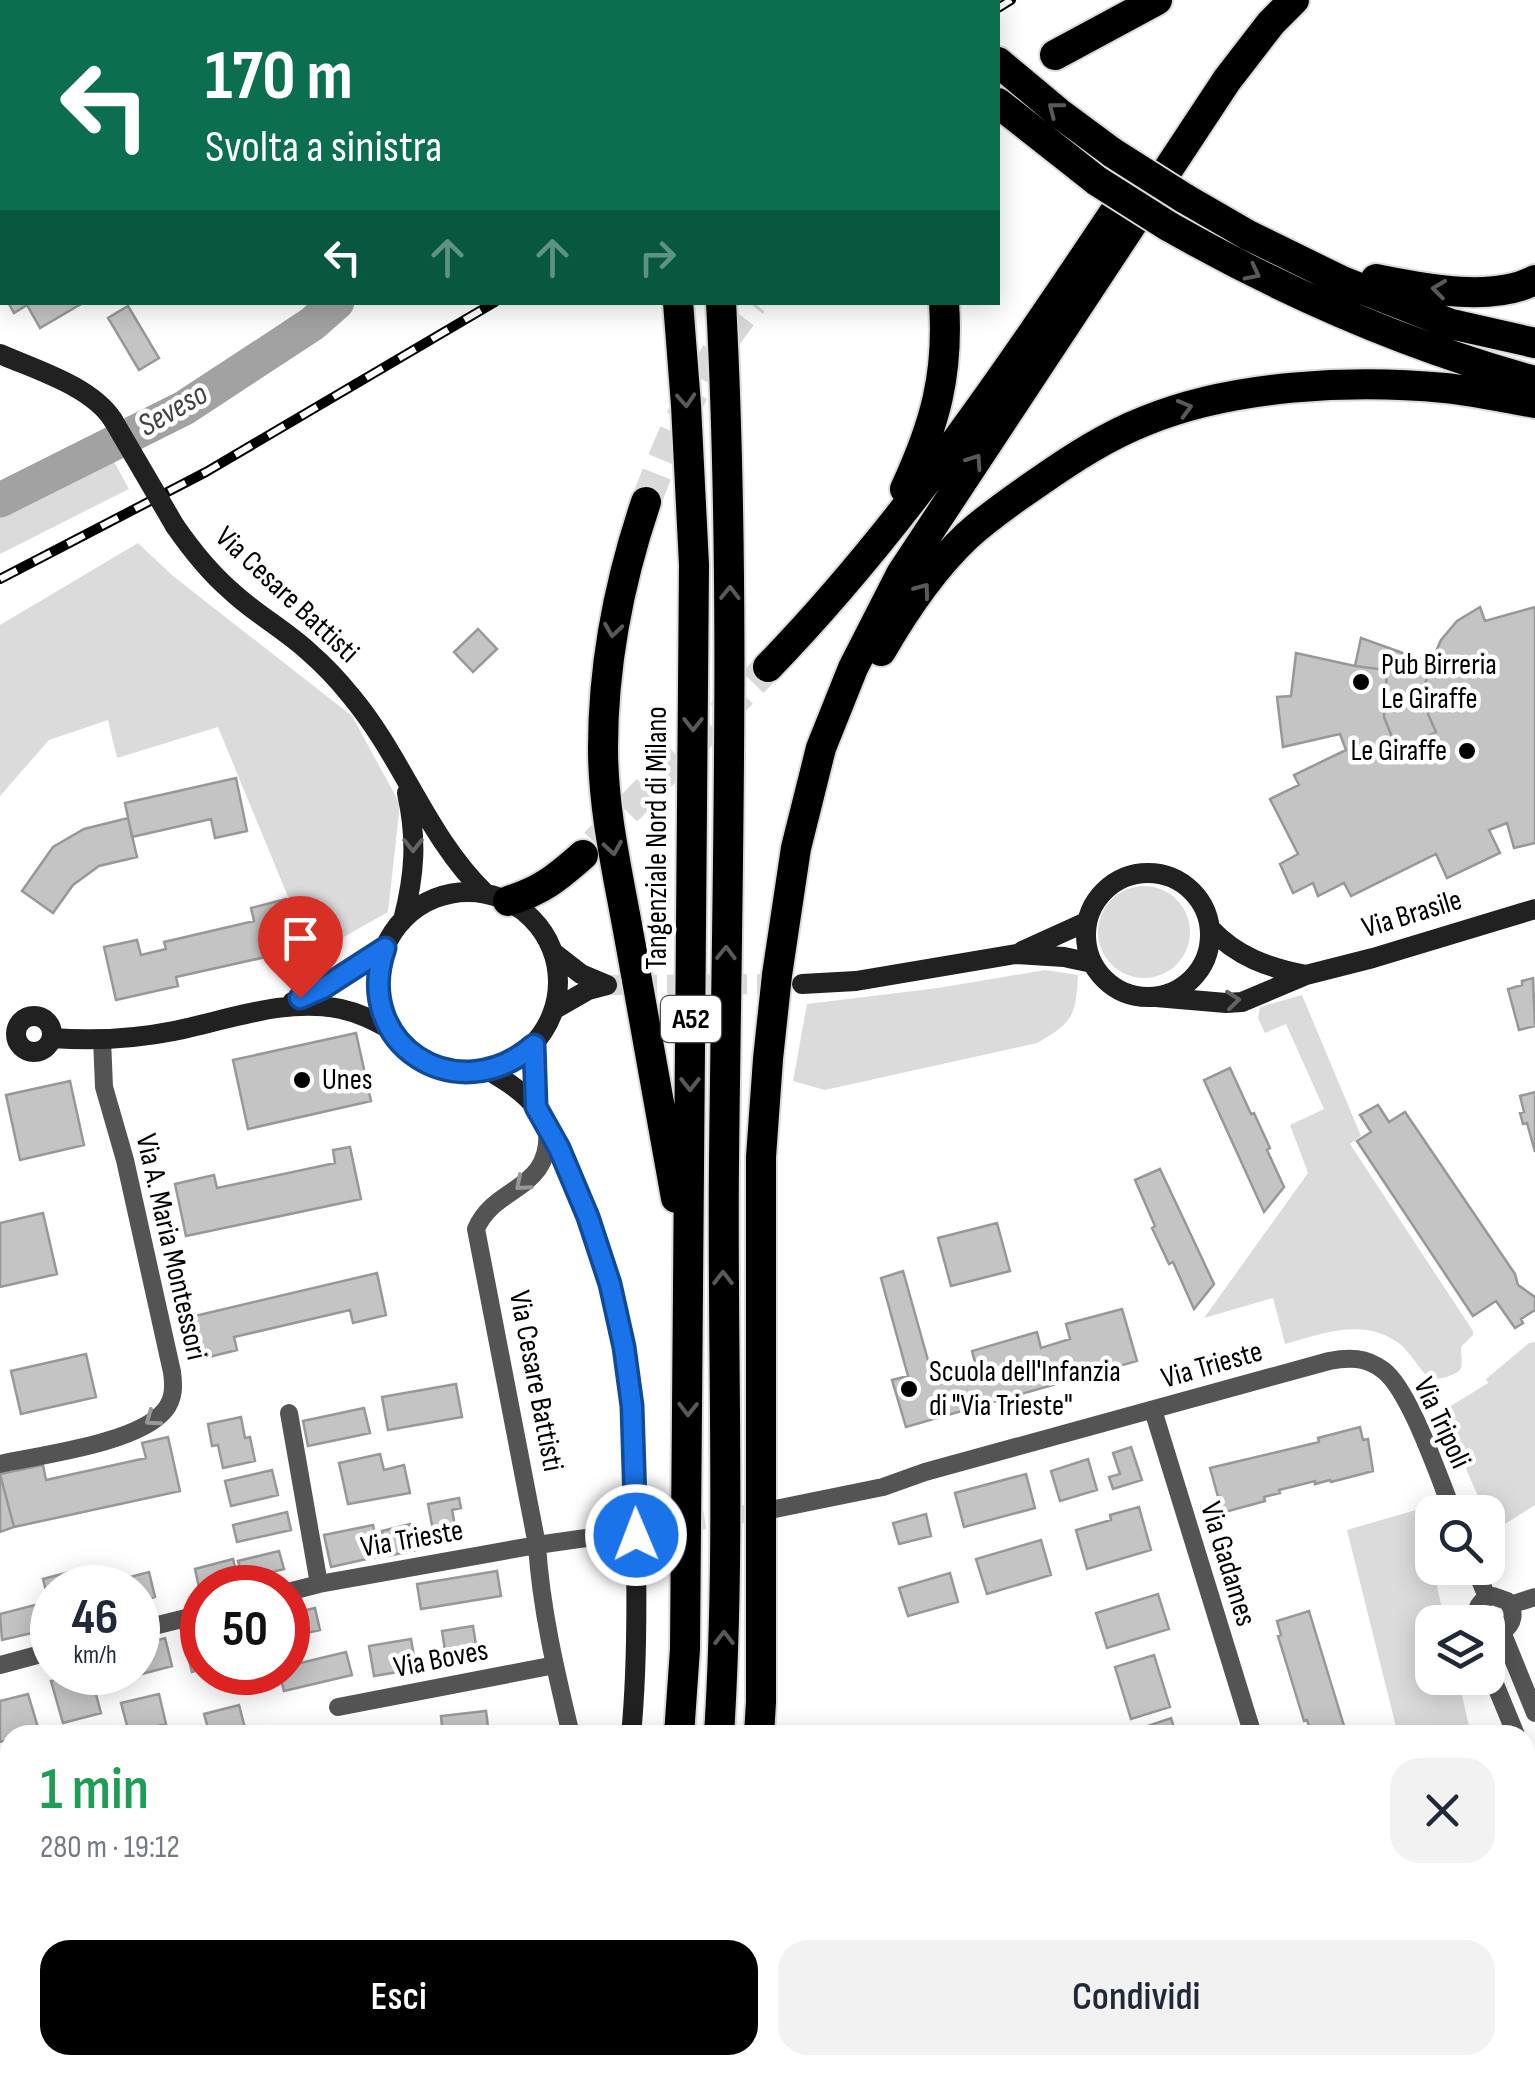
<!DOCTYPE html>
<html lang="it">
<meta charset="utf-8">
<style>
body{margin:0;font-family:"Sofia Sans Condensed",sans-serif;background:#f2f2f3;color:#1f2937;height:100vh;display:flex;flex-direction:column;font-size:38px;white-space:nowrap}
*{box-sizing:border-box;margin:0}
p{font-size:32px;color:#747a83}
.icon{flex:none;width:55px;height:55px;fill:none;stroke:currentColor;stroke-width:2;stroke-linecap:round;stroke-linejoin:round}
.map{position:relative;flex:1;overflow:hidden}
.side{position:absolute;left:0px;top:1725px;width:1535px;height:350px;display:flex;flex-direction:column;background:#fff;border-radius:30px 30px 0 0;box-shadow:0 5px 25px #0003}
.side>*{flex:none}
.hud{position:absolute;left:0px;top:0px;width:1000px;height:305px;box-shadow:0 5px 25px #0003;background:#0b6e4f;color:#fff;overflow:hidden}
.tools{position:absolute;left:1415px;top:1495px;display:grid;gap:20px}
.tools a{display:grid;place-items:center;width:90px;height:90px;border-radius:20px;background:#fff;box-shadow:0 5px 25px #0003;font-size:50px}
.speed{position:absolute;left:30px;top:1565px;display:flex;gap:20px;font-size:50px;font-weight:700;text-align:center}
.speed>*{display:grid;place-content:center;width:130px;height:130px;border-radius:50%;background:#fff;box-shadow:0 5px 25px #0003;line-height:1}
.speed small{font-size:25px;font-weight:400}
.speed .limit{border:15px solid #d22;background:#fff;color:#111}
.pin{position:absolute;display:grid;place-items:center;width:85px;height:85px;color:#fff;margin:-102px -42px;border-radius:50% 50% 50% 0;rotate:-45deg;box-shadow:0 0 10px #0007}
.pin .icon{rotate:45deg}
.me{position:absolute;width:110px;margin:-55px;rotate:359deg;stroke-linejoin:round;filter:drop-shadow(0 0 8px #0008)}
.turn{display:flex;align-items:center;gap:35px;height:210px;padding:0 40px;font-size:45px}
.turn .icon{width:130px;height:130px;stroke-width:2.5}
.turn b{display:block;font-size:70px;line-height:85px}
.lanes{display:flex;align-items:center;height:95px;padding:0 40px;background:#0003;justify-content:center;gap:50px;direction:ltr}
.lanes .off{opacity:.35}
.round{display:grid;place-items:center;flex:none;width:105px;height:105px;border-radius:30px;background:#f2f2f3}
.head{display:flex;align-items:center;justify-content:space-between;height:170px;padding:0 40px}
h1{font-size:60px;font-weight:600;line-height:75px;color:#1e9e55}
.action{display:flex;gap:20px;margin-top:auto;padding:20px 40px}
.action a{flex:1;height:115px;border-radius:30px;background:#000;color:#fff;font-size:40px;font-weight:600;line-height:115px;text-align:center}
.action a+a{background:#f2f2f3;color:#1f2937}
.map>svg:first-child{display:block}
</style>
<div class="map">
<svg width="1535" height="2075" viewBox="0 0 1535 2075">
<rect width="100%" height="100%" fill="#fff"/>
<path fill="#dbdbdb" d="M112,458L129,489L0,554V509Z
M138,543L173,576L352,716L400,804L388,912L312,955L218,727L117,758L108,720L49,740L0,796V625Z
M1098 932a46 46 0 1 1 92 0a46 46 0 1 1-92 0Z
M1045,970L1078,975C1076,1015 1073,1023 1037,1043L825,1090L793,1081L807,1004L938,988Z
M1302,995L1361,1136L1350,1144L1473,1331V1335L1461,1347C1461,1353 1463,1366 1460,1370C1455,1376 1438,1379 1431,1380C1419,1370 1412,1354 1400,1344C1364,1317 1324,1333 1285,1344L1273,1298L1204,1318L1308,1173L1290,1125L1324,1109L1286,1024L1265,1033L1258,1018L1260,1007Z
M1535,1342V1505L1494,1531L1488,1512H1485L1441,1412L1488,1383L1486,1379L1529,1343Z
M1433,1505L1436,1512L1430,1514L1432,1529L1425,1533L1445,1622H1432V1678H1458L1471,1735H1398L1347,1530Z
M10,2000V2065H316L317,2075H0V2003Z"/>
<g fill="none" stroke-linecap="round" stroke-linejoin="round">
<path stroke="#a2a2a2" stroke-width="35" d="M472,2V0
M0,500L184,408L312,324L337,302"/>
</g>
<path fill="#c4c4c4" stroke="#989898" stroke-width="2.5" d="M77,0H149V2H78Z
M2,211V284L0,285V213Z
M8,302H80L81,304L40,328L27,305L14,313Z
M128,306L159,358L139,370L108,318Z
M1480,607L1485,621L1535,607V843L1514,848L1507,823L1489,830L1500,853L1447,878L1436,854L1351,896L1344,883L1318,896L1313,883L1293,893L1280,864L1298,854L1270,799L1299,785L1294,775L1346,750L1340,734L1283,747L1277,697L1291,696L1296,653L1355,666L1387,670L1384,717L1398,752L1436,732L1428,714L1425,685L1431,663L1441,640L1457,621Z
M478,629L497,649L473,672L454,652Z
M1361,638L1431,663L1425,685L1428,714L1436,732L1398,752L1384,717L1387,670L1355,666Z
M236,778L247,831L215,838L211,819L132,837L125,803Z
M128,818L137,857L99,866L73,885L53,913L22,891L53,847L84,829Z
M286,899L297,950L176,977L178,986L116,1000L104,947L137,940L141,955L166,949L164,942L254,921L251,908Z
M1533,978L1535,1026L1519,1030L1508,989L1522,985V981Z
M356,1033L371,1101L248,1129L233,1060Z
M1230,1068L1251,1114L1254,1113L1270,1148L1267,1150L1284,1187L1264,1212L1204,1080Z
M70,1081L84,1145L20,1160L6,1095Z
M1535,1092V1152L1527,1123L1523,1124L1520,1113L1524,1112L1520,1096Z
M1378,1105L1389,1122L1405,1112L1515,1274L1518,1285L1535,1297V1310L1521,1319L1523,1323L1515,1328L1496,1301L1473,1316L1357,1141L1371,1132L1360,1115Z
M350,1147L361,1199L186,1236L175,1184L214,1175L217,1188L335,1163L333,1150Z
M1160,1169L1214,1284L1194,1309L1173,1262L1169,1264L1152,1228L1155,1226L1135,1180Z
M43,1213L57,1274L0,1287V1223Z
M997,1223L1010,1271L951,1286L938,1238Z
M903,1271L933,1378L976,1366L972,1351L1037,1332L1041,1348L1070,1339L1066,1324L1122,1309L1137,1361L906,1427L892,1380L908,1376L881,1278Z
M377,1273L386,1315L353,1323L350,1310L234,1337L237,1350L205,1358L195,1316Z
M86,1354L96,1397L21,1414L11,1371Z
M456,1384L462,1417L388,1430L382,1397Z
M364,1408L370,1433L308,1446L303,1421Z
M241,1417L245,1438L250,1437L255,1461L223,1468L218,1445L212,1446L208,1424Z
M1360,1427L1363,1440L1368,1439L1373,1471L1331,1482L1330,1480L1315,1484V1481L1279,1490L1280,1493L1264,1497L1265,1501L1225,1512L1220,1496L1218,1497L1210,1468L1319,1442L1318,1438Z
M168,1437L180,1491L14,1527L0,1474L43,1465L46,1480L146,1458L142,1443Z
M1131,1447L1142,1480L1113,1489L1109,1477L1120,1474L1113,1453Z
M380,1454L384,1470L404,1465L410,1493L348,1504L339,1463Z
M1088,1459L1097,1490L1060,1501L1051,1471Z
M272,1470L278,1495L231,1506L225,1481Z
M0,1474L14,1527L0,1532Z
M1026,1474L1035,1508L964,1527L955,1493Z
M459,1498L461,1508L452,1510L457,1536L435,1541L428,1504Z
M1139,1507L1151,1550L1087,1569L1076,1530L1111,1520L1110,1515Z
M287,1512L291,1530L237,1542L233,1525Z
M926,1514L931,1536L899,1544L893,1523Z
M410,1524L416,1550L388,1556L382,1531Z
M373,1525L380,1556L331,1567L324,1535Z
M1041,1540L1051,1575L987,1594L976,1559Z
M279,1551L284,1569L243,1579L238,1561Z
M233,1559L239,1582L216,1588H202L200,1592L195,1569Z
M81,1569L86,1588H52V1614L43,1579Z
M497,1571L501,1596L421,1609L417,1584Z
M149,1572L155,1597L138,1602V1588H105L104,1584Z
M950,1573L958,1602L908,1616L899,1588Z
M1158,1594L1169,1629L1107,1648L1096,1613Z
M39,1604L45,1630L2,1640L0,1614Z
M315,1608L320,1630L288,1637V1614Z
M1309,1611L1344,1726L1315,1735H1312L1307,1720L1304,1721L1278,1636L1281,1635L1277,1621Z
M202,1621V1669L192,1672L180,1627Z
M473,1626L478,1658L447,1663L442,1631Z
M165,1638L172,1666L119,1680L117,1672H138V1646Z
M411,1639L416,1669L374,1676L369,1646Z
M346,1652L352,1675L284,1691L279,1672H288V1666Z
M1154,1655L1170,1707L1131,1719L1115,1667Z
M81,1672H90L101,1713L63,1723L51,1681Z
M248,1672H264L267,1686L252,1689Z
M28,1694L39,1731L25,1735H10V1739L0,1742V1701Z
M159,1694L166,1724L129,1733L121,1703Z
M239,1705L246,1732L235,1735H210L204,1714Z
M486,1711L489,1735H443L441,1716Z
M1171,1718L1176,1735H1138L1136,1730Z
M10,1896V1916L0,1918V1899Z
M10,1948V1968L1,1970L0,1950Z
M1308,2065H1341L1344,2075H1304L1302,2067Z
M1379,2065H1410L1411,2069L1381,2075Z"/>
<g fill="none" stroke-linecap="round" stroke-linejoin="round">
<path stroke="#d9d9d9" stroke-width="18" stroke-dasharray="18 9" stroke-linecap="butt" d="M607,1535L770,1510"/>
<path stroke="#d9d9d9" stroke-width="20" stroke-dasharray="20 10" stroke-linecap="butt" d="M607,985L785,984"/>
<path stroke="#d9d9d9" stroke-width="30" stroke-dasharray="30 15" stroke-linecap="butt" d="M646,502C673,430 703,362 753,302
M595,843L768,667"/>
<g stroke="#dbdbdb" stroke-width="34">
<path id="highway" d="M629,0V2
M681,0V2
M841,0L843,2
M883,0L885,2
M929,0L932,2
M1055,55L1157,0
M998,62L1059,113L1113,153
M998,103L1097,181
M1184,198L1248,235L1342,281L1451,324L1535,343
M1168,226C1284,292 1406,346 1535,381
M1376,279C1422,288 1491,303 1535,280
M678,302L686,405L694,565L685,1649L679,1735
M905,489C935,424 949,375 944,302
M646,502C619,582 603,663 603,748C603,811 618,874 629,936C645,1023 660,1110 676,1198
M881,651C904,611 933,568 967,536C989,516 1015,498 1040,481C1073,458 1107,436 1145,421C1232,385 1352,379 1445,388C1475,391 1505,398 1535,403
M768,667C904,527 1012,365 1120,204
M508,901C541,891 557,878 583,855
M719,1735C731,1545 722,1353 724,1162C727,876 736,589 721,302
M759,1735L761,1702V1157L768,1059L777,975L796,848L821,748L853,668L901,574L1227,80L1271,23L1294,0
M578,2075L583,2065
M624,2075L628,2065
M652,2075L657,2065"/>
</g>
<path stroke="#545454" stroke-width="18" d="M547,1127C553,1192 495,1184 476,1229L537,1545C541,1609 556,1672 571,1735
M1153,1410L1253,1735
M289,1413L319,1584
M0,1464C41,1455 139,1443 165,1410C174,1399 174,1386 172,1372L125,1160L104,1087L102,1039
M775,1509L883,1487L925,1472L1329,1361C1349,1357 1366,1357 1383,1370C1410,1390 1439,1478 1453,1512
M1475,1568L1487,1597
M288,1592L319,1584L537,1545L607,1535
M1510,1605L1535,1597
M1478,1622C1474,1610 1479,1599 1493,1596L1507,1601C1516,1612 1514,1624 1502,1632H1488
M138,1630L202,1614
M1502,1632L1535,1713
M0,1665L52,1651
M1488,1667L1516,1735
M338,1707L555,1665
M1525,1757L1535,1781
M1525,1854L1535,1851
M0,1863L10,1861
M1525,2057L1535,2055
M1358,2065L1362,2075
M1460,2075L1497,2065"/>
<path stroke="#212121" stroke-width="20" d="M215,2L218,0
M0,138L2,137
M0,354C36,370 91,386 113,420
M175,526C191,549 208,571 230,590C254,613 284,629 309,652C324,665 339,681 351,696C403,758 427,837 485,893
M1086 935a62 62 0 1 1 124 0a62 62 0 1 1-124 0Z
M378 982a90 90 0 1 1 180 0a90 90 0 1 1-180 0Z
M403,920C415,874 417,839 407,793
M1210,928C1236,956 1268,968 1306,975
M1022,951L1086,922
M554,953L581,974L607,985
M802,984L856,981L1016,954L1064,957L1092,963
M1156,997L1226,1003L1242,1002L1306,975L1373,958L1535,909
M292,1002L323,988L385,948
M555,1009L588,990L607,985
M16 1034a18 18 0 1 1 36 0a18 18 0 1 1-36 0Z
M52,1038C93,1041 134,1039 174,1031C228,1020 287,997 341,1009C360,1013 375,1021 391,1030
M534,1045L536,1107
M489,1071C506,1081 524,1092 536,1108C552,1130 563,1157 574,1182C605,1254 626,1331 632,1409C636,1457 636,1505 636,1553C637,1614 637,1675 631,1735
M525,2075L530,2065"/>
<use href="#highway" stroke="#000" stroke-width="30"/>
<g stroke="#000" stroke-width="10">
<path id="rail" d="M998,8L1011,0
M0,579L206,472L495,302"/>
</g>
<use href="#rail" stroke="#fff" stroke-width="6" stroke-dasharray="19" stroke-linecap="butt"/>
<g stroke="#dbdbdb" stroke-width="34" stroke-linecap="butt">
<path id="highway-bridge" d="M1113,153L1184,198
M1097,181L1168,226"/>
</g>
<path stroke="#212121" stroke-width="20" d="M113,420L175,526"/>
<use href="#highway-bridge" stroke="#000" stroke-width="30"/>
</g>
<defs><path id="oneway-chevron" d="M-2-3.5L2.5 0L-2 3.5" fill="none" stroke-width="1.6" stroke-linecap="round" stroke-linejoin="round" transform="scale(2.5)"/></defs>
<g stroke="#595959">
<use href="#oneway-chevron" transform="translate(1055 109) rotate(-142)"/>
<use href="#oneway-chevron" transform="translate(1253 273) rotate(27)"/>
<use href="#oneway-chevron" transform="translate(1439 289) rotate(-173)"/>
<use href="#oneway-chevron" transform="translate(686 400) rotate(86)"/>
<use href="#oneway-chevron" transform="translate(1185 408) rotate(-16)"/>
<use href="#oneway-chevron" transform="translate(975 461) rotate(-56)"/>
<use href="#oneway-chevron" transform="translate(923 590) rotate(-53)"/>
<use href="#oneway-chevron" transform="translate(730 593) rotate(-89)"/>
<use href="#oneway-chevron" transform="translate(613 630) rotate(98)"/>
<use href="#oneway-chevron" transform="translate(693 724) rotate(90)"/>
<use href="#oneway-chevron" transform="translate(613 848) rotate(81)"/>
<use href="#oneway-chevron" transform="translate(726 953) rotate(-89)"/>
<use href="#oneway-chevron" transform="translate(690 1084) rotate(90)"/>
<use href="#oneway-chevron" transform="translate(723 1278) rotate(-90)"/>
<use href="#oneway-chevron" transform="translate(688 1409) rotate(91)"/>
<use href="#oneway-chevron" transform="translate(724 1638) rotate(-90)"/>
</g>
<g stroke="#646464">
<use href="#oneway-chevron" transform="translate(413 845) rotate(90)"/>
<use href="#oneway-chevron" transform="translate(1233 1000) rotate(-6)"/>
</g>
<g stroke="#989898">
<use href="#oneway-chevron" transform="translate(522 1184) rotate(139)"/>
<use href="#oneway-chevron" transform="translate(152 1419) rotate(144)"/>
</g>
<g fill="none" stroke-linecap="round" stroke-linejoin="round">
<g stroke="#114b97" stroke-width="25">
<path id="route" d="M300,998L323,988L385,948C351,1044 457,1112 534,1045L536,1107L559,1148L588,1217L610,1284L624,1347L632,1406L636,1535"/>
</g>
<use href="#route" stroke="#1a73e8" stroke-width="18"/>
</g>
<g fill="#000" stroke="#fff" stroke-width="4">
<circle cx="1361" cy="682" r="10"/>
<circle cx="1467" cy="751" r="10"/>
<circle cx="302" cy="1080" r="10"/>
<circle cx="909" cy="1389" r="10"/>
</g>
<g text-anchor="middle" dominant-baseline="central" stroke-width="9" stroke-linejoin="round" paint-order="stroke">
<rect fill="#fff" stroke="#4c4c4c" stroke-width="2.5" x="661" y="996" width="60" height="46" rx="8"/>
<g font-size="28" font-weight="bold" fill="#000">
<text x="691" y="1019">A52</text>
</g>
<g font-size="30" fill="#000" stroke="#fff">
<text transform="translate(287 595) rotate(43)">Via Cesare Battisti</text>
<text transform="translate(657 838) rotate(-90)">Tangenziale Nord di Milano</text>
<text transform="translate(1412 914) rotate(-17)">Via Brasile</text>
<text transform="translate(171 1247) rotate(77)">Via A. Maria Montessori</text>
<text transform="translate(1212 1365) rotate(-16)">Via Trieste</text>
<text transform="translate(536 1381) rotate(79)">Via Cesare Battisti</text>
<text transform="translate(1442 1423) rotate(65)">Via Tripoli</text>
<text transform="translate(412 1539) rotate(-10)">Via Trieste</text>
<text transform="translate(1228 1564) rotate(73)">Via Gadames</text>
<text transform="translate(441 1659) rotate(-11)">Via Boves</text>
</g>
<g font-size="30" fill="#000" stroke="#fff" text-anchor="start">
<text x="1381" y="665">Pub Birreria<tspan x="1381" dy="34">Le Giraffe</tspan></text>
<text x="1447" y="751" text-anchor="end">Le Giraffe</text>
<text x="322" y="1080">Unes</text>
<text x="929" y="1372">Scuola dell'Infanzia<tspan x="929" dy="34">di "Via Trieste"</tspan></text>
</g>
<g font-size="32" font-style="italic" fill="#434343" stroke="#fff">
<text transform="translate(173 410) rotate(-30)">Seveso</text>
</g>
</g>
</svg>
<div class="tools">
<a><svg class="icon" aria-label="search" viewBox="0 0 24 24"><circle cx="10" cy="10" r="6"/><path d="M15 15l6 6"/></svg></a>
<a><svg class="icon" aria-label="layers" viewBox="0 0 24 24"><path d="M12 4l9 5-9 5-9-5zM3 14l9 5 9-5"/></svg></a>
</div>
<div class="speed"><div>46<small>km/h</small></div><div class="limit">50</div></div>
<div class="pin" style="left:300px;top:998px;background:#d93025"><svg class="icon" aria-label="arrive" viewBox="0 0 24 24"><path d="M6 21V4h12l-3 4 3 4H6"/></svg></div>
<svg class="me" style="left:636px;top:1535px" viewBox="-20 -20 40 40"><circle r="17" fill="#1a73e8" stroke="#fff" stroke-width="3"/><path d="M0-11L8 9 0 5-8 9z" fill="#fff"/></svg>
<div class="hud">
<div class="turn"><svg class="icon" aria-label="left" viewBox="0 0 24 24"><path d="M17 20v-9H6M10 6l-5 5 5 5"/></svg><div><b>170 m</b>Svolta a sinistra</div></div>
<div class="lanes"><svg class="icon" aria-label="left" viewBox="0 0 24 24"><path d="M17 20v-9H6M10 6l-5 5 5 5"/></svg><svg class="icon off" aria-label="ahead" viewBox="0 0 24 24"><path d="M12 20V5M6 11l6-6 6 6"/></svg><svg class="icon off" aria-label="ahead" viewBox="0 0 24 24"><path d="M12 20V5M6 11l6-6 6 6"/></svg><svg class="icon off" aria-label="right" viewBox="0 0 24 24"><path d="M7 20v-9h11M14 6l5 5-5 5"/></svg></div>
</div>
<section class="side">
<div class="head"><div><h1>1 min</h1><p>280 m · 19:12</p></div><a class="round"><svg class="icon" aria-label="close" viewBox="0 0 24 24"><path d="M6 6l12 12M18 6L6 18"/></svg></a></div>
<div class="action"><a>Esci</a><a>Condividi</a></div>
</section>
</div>
